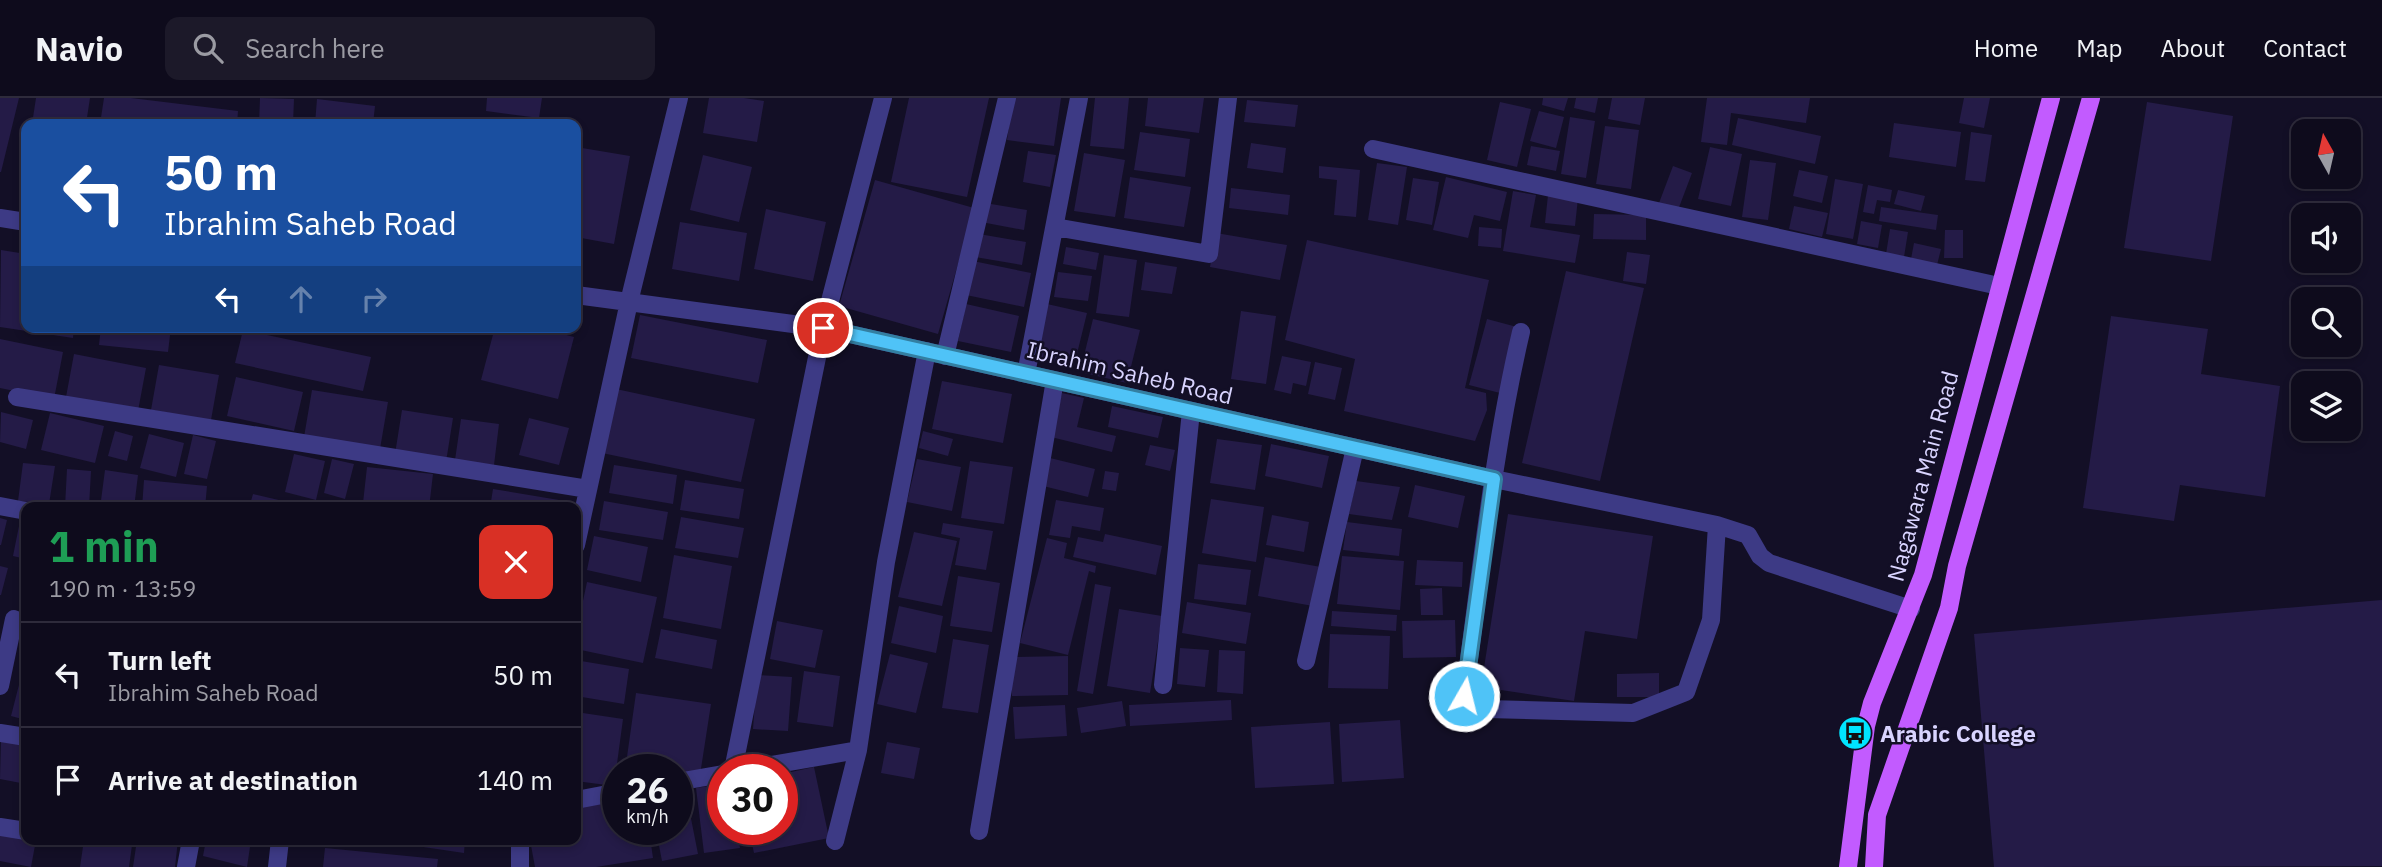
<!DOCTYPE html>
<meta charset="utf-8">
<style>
body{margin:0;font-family:"IBM Plex Sans",sans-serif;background:#1c1929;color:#f1f3f6;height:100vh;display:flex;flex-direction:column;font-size:26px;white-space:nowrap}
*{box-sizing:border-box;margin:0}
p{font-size:23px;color:#9b9ba3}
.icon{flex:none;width:38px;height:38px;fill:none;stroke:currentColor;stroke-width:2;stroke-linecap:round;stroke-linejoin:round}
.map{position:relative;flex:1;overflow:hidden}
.sheet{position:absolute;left:21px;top:404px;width:560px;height:343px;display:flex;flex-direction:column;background:#0e0b1c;border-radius:14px;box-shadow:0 4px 10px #0003,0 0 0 2px #2e2b3b}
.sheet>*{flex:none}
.guide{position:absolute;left:21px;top:21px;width:560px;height:214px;border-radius:14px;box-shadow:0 4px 10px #0003,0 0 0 2px #2e2b3b;background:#1a4fa0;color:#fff;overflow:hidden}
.needle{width:46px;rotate:352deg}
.fabs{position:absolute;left:2291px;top:21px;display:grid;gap:14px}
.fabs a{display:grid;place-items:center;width:70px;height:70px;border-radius:14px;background:#0e0b1c;box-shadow:0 4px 10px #0003,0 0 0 2px #2e2b3b;font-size:35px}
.speed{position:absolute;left:602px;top:656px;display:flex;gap:14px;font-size:35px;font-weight:700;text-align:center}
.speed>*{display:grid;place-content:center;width:91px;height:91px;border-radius:50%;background:#0e0b1c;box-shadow:0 4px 10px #0003,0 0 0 2px #2e2b3b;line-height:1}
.speed small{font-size:18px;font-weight:400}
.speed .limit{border:10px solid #d22;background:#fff;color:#111}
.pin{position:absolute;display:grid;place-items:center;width:60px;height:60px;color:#fff;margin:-30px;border:4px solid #fff;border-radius:50%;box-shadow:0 2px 7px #0007}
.me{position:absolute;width:77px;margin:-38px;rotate:8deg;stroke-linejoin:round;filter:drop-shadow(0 0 5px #0008)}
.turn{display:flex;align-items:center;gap:24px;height:147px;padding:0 28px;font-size:32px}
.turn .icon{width:91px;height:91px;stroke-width:2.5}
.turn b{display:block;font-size:49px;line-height:60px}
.lanes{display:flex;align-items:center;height:66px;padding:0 28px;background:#0003;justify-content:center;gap:35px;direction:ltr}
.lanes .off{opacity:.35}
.round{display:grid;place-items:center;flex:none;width:74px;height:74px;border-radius:14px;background:#1c1929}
.overview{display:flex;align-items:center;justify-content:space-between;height:119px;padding:0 28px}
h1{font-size:42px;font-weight:700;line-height:52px;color:#1e9e55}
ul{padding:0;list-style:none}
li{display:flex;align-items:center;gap:21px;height:105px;padding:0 28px;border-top:2px solid #2e2b3b}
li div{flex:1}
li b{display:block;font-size:26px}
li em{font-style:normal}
header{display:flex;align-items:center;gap:42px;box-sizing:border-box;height:98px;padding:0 35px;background:#0e0b1c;border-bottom:2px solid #2e2b3b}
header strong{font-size:33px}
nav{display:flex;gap:38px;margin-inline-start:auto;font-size:24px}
.search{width:490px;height:63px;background:#1c1929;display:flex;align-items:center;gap:18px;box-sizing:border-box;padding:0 24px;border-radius:14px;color:#9b9ba3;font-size:26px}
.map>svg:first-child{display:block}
</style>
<header>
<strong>Navio</strong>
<div class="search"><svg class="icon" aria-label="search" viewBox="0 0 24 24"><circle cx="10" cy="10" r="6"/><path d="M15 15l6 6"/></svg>Search here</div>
<nav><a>Home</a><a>Map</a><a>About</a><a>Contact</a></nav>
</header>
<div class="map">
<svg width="2382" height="769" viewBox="0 0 2382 769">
<rect width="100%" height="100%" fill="#130f26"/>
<path fill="#241b47" d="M0,0H19L1,74H0Z
M36,0H90L86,26H32Z
M104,0H131L238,13L237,26H100Z
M260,0L294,1L293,26H259Z
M487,0H542L539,20L486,13Z
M709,0H744L764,3L757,44L703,35Z
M909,0H989L967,99L891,84Z
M1013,0H1061L1054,48L1007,42Z
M1095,0H1129L1124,51L1090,48Z
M1148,0H1204L1199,35L1145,28Z
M1543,0H1568L1564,13L1542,7Z
M1576,0H1598L1595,15L1574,10Z
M1612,0H1645L1640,27L1608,21Z
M1707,0H1810L1806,25L1731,15L1727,47L1701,44Z
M1964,0H1990L1984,30L1959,25Z
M317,1L375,8L373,26H315Z
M1247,2L1298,7L1295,29L1244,24Z
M1500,4L1531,11L1517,69L1487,62Z
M2147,4L2233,18L2211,163L2124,150Z
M1539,13L1564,19L1556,50L1530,43Z
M1570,19L1595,23L1586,80L1561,76Z
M1738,20L1821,38L1815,66L1732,47Z
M1894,25L1961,34L1956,69L1889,59Z
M1605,28L1639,32L1631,91L1596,86Z
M1140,34L1190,41L1185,79L1134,72Z
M1971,34L1992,37L1985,84L1965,82Z
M1251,45L1286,50L1283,75L1247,70Z
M1531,48L1560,53L1556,73L1527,67Z
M576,49L630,58L614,146L576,139Z
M1710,49L1742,56L1731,108L1698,101Z
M1028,53L1056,57L1050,89L1023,84Z
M1084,55L1125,62L1115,119L1074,113Z
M703,57L752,69L739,124L690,112Z
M1750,62L1776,65L1768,122L1742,119Z
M1377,65L1407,69L1398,127L1368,122Z
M1319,68L1360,72L1356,119L1334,117L1337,82L1319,80Z
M1673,68L1692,75L1678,112L1659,105Z
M1799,72L1828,78L1822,105L1793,98Z
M1130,79L1191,89L1184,129L1124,120Z
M1446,79L1507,94L1500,123L1474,117L1468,140L1433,132Z
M1413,80L1439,84L1432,127L1406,122Z
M1835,81L1863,86L1853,141L1826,136Z
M875,82L974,110L938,236L839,208Z
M1868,87L1892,92L1890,104L1877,102L1874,116L1863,114Z
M1231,90L1290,97L1288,117L1229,110Z
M1898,92L1925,98L1921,113L1894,106Z
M1513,93L1536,97L1530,129L1580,137L1575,165L1503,153Z
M1548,97L1578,100L1575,128L1545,125Z
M985,105L1027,112L1024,132L981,124Z
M1794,108L1828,115L1822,139L1789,131Z
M1881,109L1938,117L1936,132L1879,123Z
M766,111L826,124L813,183L754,171Z
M1594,116L1646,117V142L1593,141Z
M1861,123L1882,127L1878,150L1857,146Z
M680,124L747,135L739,183L672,171Z
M1479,129L1502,131L1501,150L1478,148Z
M1890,131L1908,134L1904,159L1886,156Z
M1945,132H1963V160H1944Z
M1216,135L1287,147L1280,182L1210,169Z
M979,136L1026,144L1022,167L975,159Z
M1307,142L1489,182L1465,290L1486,295L1487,312L1475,343L1344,313L1355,261L1285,242Z
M1914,145L1941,151L1937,167L1911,161Z
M1066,149L1099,155L1096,172L1063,166Z
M1,152L26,156V229H74L73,240L0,229Z
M1627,154L1650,157L1646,186L1623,183Z
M1104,157L1137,162L1129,219L1096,215Z
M973,163L1031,175L1024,209L966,197Z
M1145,164L1177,169L1172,196L1141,192Z
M1566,173L1644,190L1600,383L1522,365Z
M1058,174L1092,178L1088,203L1054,199Z
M966,206L1019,218L1011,254L958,243Z
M1047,206L1087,215L1074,268L1035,259Z
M1241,213L1276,218L1266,286L1231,281Z
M640,217L767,242L758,285L631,260Z
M2111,218L2208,231L2201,276L2280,288L2265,399L2180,387L2174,423L2083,410Z
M1093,221L1140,232L1127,285L1080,274Z
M1487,221L1517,229L1500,295L1469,287Z
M101,229H171L168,254L99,247Z
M495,229H535L574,239L558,301L481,282Z
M243,232L371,259L363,293L235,265Z
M0,241L63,254L54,301L0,290Z
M74,256L146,270L138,313L66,299Z
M1282,258L1311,264L1306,288L1293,285L1291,296L1274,292Z
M1315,264L1342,270L1335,302L1308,296Z
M159,267L219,277L211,322L151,312Z
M236,279L303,294L294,333L227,318Z
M942,283L1012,296L1003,345L932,331Z
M616,291L755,321L741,384L602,355Z
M312,292L388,304L380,351L304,339Z
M1062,295L1084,300L1077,329L1116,338L1112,354L1051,339Z
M1112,308L1163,319L1158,340L1108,329Z
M402,312L453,320L446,364L395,356Z
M1,314L33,322L26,351L0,344Z
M50,315L104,328L95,365L41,352Z
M529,320L569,330L559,367L519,357Z
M461,321L499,326L494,367L455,362Z
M115,333L133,338L127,363L108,358Z
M923,333L953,341L948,358L919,350Z
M149,336L184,345L176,379L140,370Z
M193,337L216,343L207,381L184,376Z
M1217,341L1262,347L1255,392L1210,385Z
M1271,346L1329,358L1322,390L1265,378Z
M1150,347L1175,352L1170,373L1145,367Z
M294,356L325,363L316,402L285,394Z
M1050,360L1095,371L1088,399L1043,388Z
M332,361L354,366L345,401L324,395Z
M917,361L961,369L952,413L907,404Z
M970,363L1013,369L1004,426L961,420Z
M23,365L55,368L49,406L18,403Z
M614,367L677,377L673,406L609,395Z
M367,369L433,376L429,410L363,405Z
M67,371L91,373L89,409H65Z
M105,372L138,377L134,410H100Z
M1105,373L1119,375L1116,393L1102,391Z
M144,382L207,388L205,410H142Z
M685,382L744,391L739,421L680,412Z
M1356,383L1400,389L1392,422L1349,416Z
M1415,387L1465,398L1458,430L1408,419Z
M493,391L571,404L570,410H490Z
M253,396L283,403L281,410H249Z
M1211,401L1264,409L1256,464L1202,455Z
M1056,402L1104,410L1100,433L1072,428L1070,440L1049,437Z
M604,403L668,414L663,442L599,432Z
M1508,416L1653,438L1637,541L1585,533L1574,603L1481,589Z
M1272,417L1309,424L1304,454L1266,447Z
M681,419L744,430L738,460L675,450Z
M0,420L7,422L1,447H0Z
M20,423L26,424V461L13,458Z
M1347,424L1402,431L1399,458L1343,452Z
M943,425L993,433L986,472L955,467L960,440L941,436Z
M914,434L957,443L942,508L898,499Z
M1105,436L1162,448L1156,477L1073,459L1078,439L1103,444Z
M594,438L648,449L641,484L587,472Z
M1047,440L1067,445L1064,460L1096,468L1095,475L1089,473L1068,557L1020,545Z
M674,457L732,468L721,531L663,520Z
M1342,458L1404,463L1400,512L1337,506Z
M1265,459L1321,469L1313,508L1258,498Z
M1417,462L1463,464L1462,489L1415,487Z
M1198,466L1251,472L1246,507L1194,501Z
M0,468L8,470L1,497H0Z
M958,478L1000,485L992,534L950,528Z
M587,484L657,499L643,565L576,551V536Z
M1095,486L1111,489L1093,596L1077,593Z
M1442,490L1443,517H1421L1420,491Z
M2382,502V768L1994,769L1974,536Z
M1187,504L1251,515L1246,546L1182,535Z
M899,508L943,518L936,555L891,545Z
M1119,511L1162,518L1150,595L1107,588Z
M1332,513L1397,517L1396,533L1331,528Z
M1455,522L1456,559L1403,560L1402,523Z
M777,523L823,532L815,570L770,561Z
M661,531L717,542L712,571L655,560Z
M1330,536L1390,538L1388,591L1328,590Z
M953,541L989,547L978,615L942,610Z
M1180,550L1209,552L1205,589L1177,586Z
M1219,552L1245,553L1243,596L1217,594Z
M890,556L928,565L916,615L877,606Z
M1068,558V597L1012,598V559Z
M581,563L629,571L624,606L576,598Z
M804,573L840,578L833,629L797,624Z
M1659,575V599H1617V576Z
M757,577L792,579L788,633L753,631Z
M21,579L26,580V622L11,618Z
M636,595L711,606L700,677L626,666Z
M1231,602L1232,622L1130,628L1129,607Z
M1122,603L1126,628L1081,635L1077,610Z
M1065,607L1067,638L1015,641L1013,609Z
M576,614L623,621L614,688L576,683Z
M1400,622L1404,680L1342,684L1339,626Z
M1330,624L1334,686L1255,690L1251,629Z
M1,642L26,646V686L0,681Z
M887,644L920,650L914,681L881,675Z
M814,669L829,740L754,755L749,732H782V676Z
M723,686V732H737L740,750L704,755L696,690Z
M685,690L698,756L662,763L656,732H677V692Z
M618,702V732H649L653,760L596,769H535L530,742H576V709Z
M0,733L26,737V742H36L31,769L0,763Z
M84,742L132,747L129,769H80Z
M137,742H178L175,769H133Z
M206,742H251L247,769L203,758Z
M376,742H465L464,755Z
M325,750L438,761L437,769H323Z"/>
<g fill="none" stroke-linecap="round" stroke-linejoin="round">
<path stroke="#3d3a85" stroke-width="18" d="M1373,51L1999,188
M0,120L26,124
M1055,129L1209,156L1228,0
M576,197L823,230L1494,381L1717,427L1748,437L1760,458L1769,465L1911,511
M1521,234C1493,353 1481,476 1464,598L1487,611L1633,615L1686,594L1711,522L1717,427
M945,258L1007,0
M1026,276L1079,0
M17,299L588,391
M0,408L26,413
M576,447L629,204L679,0
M1306,563L1355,350
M1163,587L1191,313
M0,588L14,521
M0,635L26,639
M733,672L823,230L883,0
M743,672L858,652
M677,684L723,676
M576,702L618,694
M0,729L26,733
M979,733L1055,282
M520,742V769
M835,743L858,652L886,464L927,253
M186,769L191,742
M277,769L280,742"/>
<path stroke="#c25bff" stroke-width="18" d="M1848,769L1866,628L1872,605L1923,477L2051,0
M1874,769L1877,717L1949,510L1957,468L2091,0"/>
</g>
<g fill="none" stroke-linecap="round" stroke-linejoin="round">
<g stroke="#337fa1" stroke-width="18">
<path id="route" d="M823,230L1494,381L1464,598"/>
</g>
<use href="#route" stroke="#4fc3f7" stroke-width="12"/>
</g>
<defs>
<g id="bus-disc" transform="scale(1.75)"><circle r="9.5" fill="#00e5ff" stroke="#130f26"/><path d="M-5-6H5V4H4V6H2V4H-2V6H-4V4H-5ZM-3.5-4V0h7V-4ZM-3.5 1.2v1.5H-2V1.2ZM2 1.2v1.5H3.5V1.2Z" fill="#111"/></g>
</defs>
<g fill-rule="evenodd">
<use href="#bus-disc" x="1855" y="635"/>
</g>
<g text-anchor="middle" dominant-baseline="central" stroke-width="5" stroke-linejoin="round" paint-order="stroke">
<g font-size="23" fill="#d9d4ff" stroke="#130f26">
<text transform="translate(1130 274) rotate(13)">Ibrahim Saheb Road</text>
<text transform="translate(1922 378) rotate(-75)">Nagawara Main Road</text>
</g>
<g font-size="23" font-weight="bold" fill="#d9d4ff" stroke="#130f26" text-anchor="start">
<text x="1880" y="635">Arabic College</text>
</g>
</g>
</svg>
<div class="fabs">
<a><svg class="needle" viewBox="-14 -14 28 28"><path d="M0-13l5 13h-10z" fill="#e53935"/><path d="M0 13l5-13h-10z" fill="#9b9ba3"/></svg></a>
<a><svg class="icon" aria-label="sound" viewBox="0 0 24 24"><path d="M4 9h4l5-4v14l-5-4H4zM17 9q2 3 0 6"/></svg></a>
<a><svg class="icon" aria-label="search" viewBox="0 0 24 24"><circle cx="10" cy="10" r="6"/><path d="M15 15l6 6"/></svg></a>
<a><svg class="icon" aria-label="layers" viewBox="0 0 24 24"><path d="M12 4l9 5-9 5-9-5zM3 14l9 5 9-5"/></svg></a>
</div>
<div class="speed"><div>26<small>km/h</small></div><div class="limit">30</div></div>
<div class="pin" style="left:823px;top:230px;background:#d93025"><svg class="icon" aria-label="arrive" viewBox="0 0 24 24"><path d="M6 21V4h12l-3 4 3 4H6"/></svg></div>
<svg class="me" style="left:1464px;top:598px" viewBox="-20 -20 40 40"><circle r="17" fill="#4fc3f7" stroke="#fff" stroke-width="3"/><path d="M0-11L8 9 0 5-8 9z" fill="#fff"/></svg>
<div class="guide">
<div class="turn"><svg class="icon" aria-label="left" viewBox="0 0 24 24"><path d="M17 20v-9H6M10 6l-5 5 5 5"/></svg><div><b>50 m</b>Ibrahim Saheb Road</div></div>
<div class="lanes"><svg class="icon" aria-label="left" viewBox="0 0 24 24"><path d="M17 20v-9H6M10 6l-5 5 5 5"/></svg><svg class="icon off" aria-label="ahead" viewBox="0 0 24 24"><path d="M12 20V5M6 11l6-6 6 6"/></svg><svg class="icon off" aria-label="right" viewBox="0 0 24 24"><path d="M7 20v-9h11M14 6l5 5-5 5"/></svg></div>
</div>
<section class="sheet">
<div class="overview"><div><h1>1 min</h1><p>190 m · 13:59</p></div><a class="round" style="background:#d93025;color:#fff"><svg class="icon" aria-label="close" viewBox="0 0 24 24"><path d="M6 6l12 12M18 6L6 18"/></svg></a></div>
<ul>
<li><svg class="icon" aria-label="left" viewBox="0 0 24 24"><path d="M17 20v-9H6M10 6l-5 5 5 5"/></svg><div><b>Turn left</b><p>Ibrahim Saheb Road</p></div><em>50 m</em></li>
<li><svg class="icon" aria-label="arrive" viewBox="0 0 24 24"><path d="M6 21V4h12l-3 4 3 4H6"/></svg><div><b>Arrive at destination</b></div><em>140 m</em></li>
</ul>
</section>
</div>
